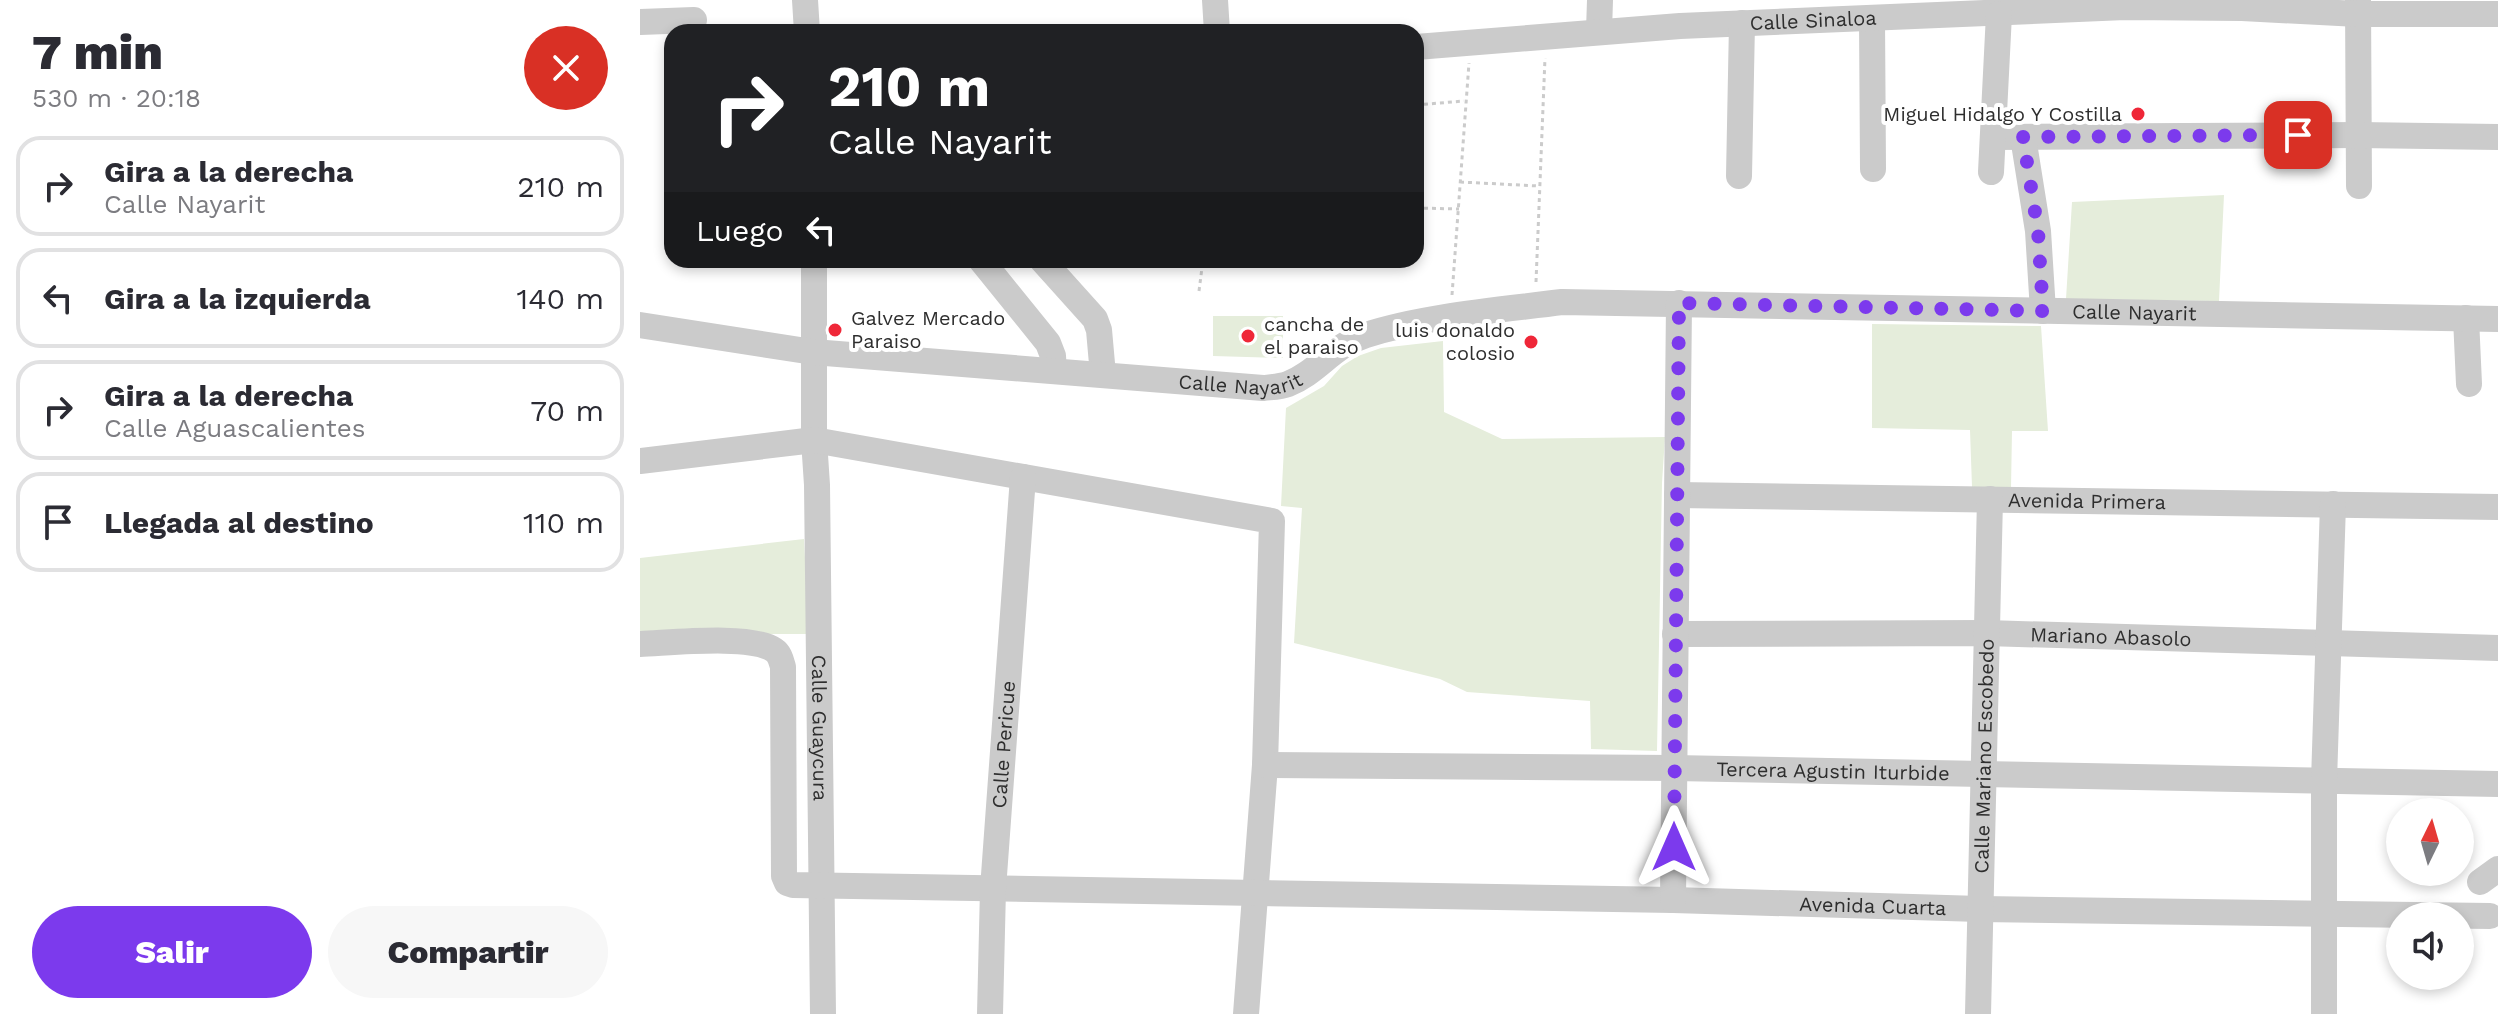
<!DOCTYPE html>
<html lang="es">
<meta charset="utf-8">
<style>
body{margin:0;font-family:"Work Sans",sans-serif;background:#f7f7f7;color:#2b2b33;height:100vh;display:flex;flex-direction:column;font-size:30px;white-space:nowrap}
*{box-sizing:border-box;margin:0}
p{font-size:26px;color:#7c7c81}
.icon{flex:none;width:44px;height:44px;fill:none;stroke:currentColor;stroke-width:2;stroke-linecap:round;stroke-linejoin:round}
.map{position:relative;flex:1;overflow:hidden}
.drawer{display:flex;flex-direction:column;background:#fff;width:640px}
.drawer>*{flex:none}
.hud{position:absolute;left:24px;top:24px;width:760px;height:244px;border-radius:24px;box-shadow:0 4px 12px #0003;background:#202124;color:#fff;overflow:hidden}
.needle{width:52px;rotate:5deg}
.tools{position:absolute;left:1746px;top:798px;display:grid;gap:16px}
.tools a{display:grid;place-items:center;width:88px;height:88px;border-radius:50%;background:#fff;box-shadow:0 4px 12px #0003;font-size:40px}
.pin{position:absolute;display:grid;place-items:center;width:68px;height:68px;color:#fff;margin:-34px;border-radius:16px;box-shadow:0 4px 12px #0006}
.me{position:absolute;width:88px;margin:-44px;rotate:0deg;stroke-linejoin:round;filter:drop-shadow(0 0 6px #0008)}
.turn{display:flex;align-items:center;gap:28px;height:168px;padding:0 32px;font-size:36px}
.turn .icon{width:104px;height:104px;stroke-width:2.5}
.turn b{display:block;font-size:56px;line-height:68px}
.then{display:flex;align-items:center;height:76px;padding:0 32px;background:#0003;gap:16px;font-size:30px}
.round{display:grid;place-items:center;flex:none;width:84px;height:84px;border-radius:42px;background:#f7f7f7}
.headline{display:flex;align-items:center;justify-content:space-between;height:136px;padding:0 32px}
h1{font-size:48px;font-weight:800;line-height:60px}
.primary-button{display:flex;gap:16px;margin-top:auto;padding:16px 32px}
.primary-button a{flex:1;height:92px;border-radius:48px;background:#7c3aed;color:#fff;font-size:32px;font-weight:800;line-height:92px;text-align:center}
.primary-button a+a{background:#f7f7f7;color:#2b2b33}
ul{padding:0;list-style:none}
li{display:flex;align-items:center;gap:24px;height:100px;margin:0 16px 12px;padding:0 16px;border:4px solid #e1e1e2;border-radius:24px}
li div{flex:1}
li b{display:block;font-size:30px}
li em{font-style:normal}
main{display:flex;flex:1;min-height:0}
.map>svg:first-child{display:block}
</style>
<main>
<section class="drawer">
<div class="headline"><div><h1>7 min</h1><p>530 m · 20:18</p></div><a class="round" style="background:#d93025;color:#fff"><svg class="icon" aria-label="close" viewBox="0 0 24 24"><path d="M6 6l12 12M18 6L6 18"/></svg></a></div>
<ul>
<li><svg class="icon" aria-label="right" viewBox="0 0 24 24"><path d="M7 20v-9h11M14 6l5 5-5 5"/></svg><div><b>Gira a la derecha</b><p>Calle Nayarit</p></div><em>210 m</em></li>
<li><svg class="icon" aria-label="left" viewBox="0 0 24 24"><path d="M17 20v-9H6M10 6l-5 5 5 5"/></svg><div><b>Gira a la izquierda</b></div><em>140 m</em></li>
<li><svg class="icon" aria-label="right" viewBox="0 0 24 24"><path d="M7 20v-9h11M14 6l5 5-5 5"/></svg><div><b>Gira a la derecha</b><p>Calle Aguascalientes</p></div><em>70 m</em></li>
<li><svg class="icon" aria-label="arrive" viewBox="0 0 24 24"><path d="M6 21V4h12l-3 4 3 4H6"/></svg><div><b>Llegada al destino</b></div><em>110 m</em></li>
</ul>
<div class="primary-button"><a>Salir</a><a>Compartir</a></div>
</section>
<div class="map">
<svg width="1858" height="1014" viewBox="0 0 1858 1014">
<rect width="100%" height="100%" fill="#fff"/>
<path fill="#e5eddb" d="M1584,195L1579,301L1426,299L1432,202Z
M573,316H643V358L573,356Z
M1232,324L1401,326L1408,431H1372L1371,488L1332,487L1330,430L1232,428Z
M803,341L804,412L862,439L1025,437L1022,483L1017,751L951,749L950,701L827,692L800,679L654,643L662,508L641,506L646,408L684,386L702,366L718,356L741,348Z
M164,539L169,634H0V558Z"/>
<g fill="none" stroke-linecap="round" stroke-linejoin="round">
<path stroke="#cbcbcb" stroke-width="3" stroke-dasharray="4 4" stroke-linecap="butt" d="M776,105L824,101
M820,182L899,186
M776,208L819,209
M776,224V208
M896,282L905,58
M559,291L563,260
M812,295L829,63"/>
<g stroke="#cbcbcb" stroke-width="26">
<path d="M165,0L167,32"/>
<path d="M575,0L577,32"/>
<path d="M1718,0L1719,186"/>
<path d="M1232,19L1233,169"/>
<path d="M0,22L54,20"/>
<path d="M959,31L960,0"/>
<path id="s1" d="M776,47L1040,26L1485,7L1602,8L1718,14H1858"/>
<path d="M1353,137L1719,135L1858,137"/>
<path d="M1383,137L1398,231L1403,311"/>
<path d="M1351,172L1359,14"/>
<path d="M1099,176L1102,23"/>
<path id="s2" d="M174,260V440L177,485L183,1014"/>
<path d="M341,260L408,343L413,356L414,371"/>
<path d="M402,260L455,319L459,330L463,375"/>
<path d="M1826,318L1829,384"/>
<path id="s3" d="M0,325L173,352L623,388C631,387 640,387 648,384C677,373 693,345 726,335C785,316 860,310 922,302L1858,319"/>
<path d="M0,461L174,440L632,521L625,765L606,1014"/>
<path id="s4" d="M1037,495L1858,507"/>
<path id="s5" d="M1035,634L1346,633L1858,648"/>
<path id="s6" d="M0,644C30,643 111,634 134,650C140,654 141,660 143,667L144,876L147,883L153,885L1033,900L1340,909L1850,916"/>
<path id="s7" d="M625,765L1034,768L1858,784"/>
<path d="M1840,882L1858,869"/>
<path d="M1033,900L1039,303"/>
<path id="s8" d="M350,1014L353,889L383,477"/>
<path id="s9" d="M1338,1014L1350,499"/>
<path d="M1684,1014V781L1693,504"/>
</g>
</g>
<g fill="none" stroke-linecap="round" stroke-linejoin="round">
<path stroke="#7c3aed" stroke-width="14" stroke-dasharray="0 25.2" d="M1034,847L1039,303L1403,311L1398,231L1383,137L1658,135"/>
</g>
<g fill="#ef2738" stroke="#fff" stroke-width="3">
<circle cx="1498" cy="114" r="8"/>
<circle cx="195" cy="330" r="8"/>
<circle cx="608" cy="336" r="8"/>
<circle cx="891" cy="342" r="8"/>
</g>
<g text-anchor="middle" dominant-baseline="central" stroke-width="8" stroke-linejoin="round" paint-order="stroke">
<g font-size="20" fill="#2e2e2e" stroke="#fff">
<text stroke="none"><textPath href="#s1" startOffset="398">Calle Sinaloa</textPath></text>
<text stroke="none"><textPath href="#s3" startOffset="1516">Calle Nayarit</textPath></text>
<text stroke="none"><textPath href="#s3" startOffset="604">Calle Nayarit</textPath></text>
<text stroke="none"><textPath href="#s4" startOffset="410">Avenida Primera</textPath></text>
<text stroke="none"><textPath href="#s5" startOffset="436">Mariano Abasolo</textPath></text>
<text stroke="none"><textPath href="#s2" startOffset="468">Calle Guaycura</textPath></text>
<text stroke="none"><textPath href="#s8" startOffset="270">Calle Pericue</textPath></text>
<text stroke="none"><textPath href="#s9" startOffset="258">Calle Mariano Escobedo</textPath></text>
<text stroke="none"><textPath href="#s7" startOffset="568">Tercera Agustin Iturbide</textPath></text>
<text stroke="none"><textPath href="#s6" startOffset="1458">Avenida Cuarta</textPath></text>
</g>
<g font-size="20" fill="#2e2e2e" stroke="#fff" text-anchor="end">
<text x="1482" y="114">Miguel Hidalgo Y Costilla</text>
<text x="211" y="318" text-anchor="start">Galvez Mercado<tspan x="211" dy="23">Paraiso</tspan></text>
<text x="624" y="324" text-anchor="start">cancha de<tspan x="624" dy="23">el paraiso</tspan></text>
<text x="875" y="330">luis donaldo<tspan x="875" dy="23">colosio</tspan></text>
</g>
</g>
</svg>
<div class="tools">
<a><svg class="needle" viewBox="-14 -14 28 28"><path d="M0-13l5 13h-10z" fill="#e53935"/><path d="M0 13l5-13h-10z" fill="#7c7c81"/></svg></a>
<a><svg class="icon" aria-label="sound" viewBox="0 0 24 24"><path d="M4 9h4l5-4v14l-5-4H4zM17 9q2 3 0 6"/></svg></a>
</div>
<div class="pin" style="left:1658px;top:135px;background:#d93025"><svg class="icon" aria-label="arrive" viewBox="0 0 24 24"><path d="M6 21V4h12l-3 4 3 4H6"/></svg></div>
<svg class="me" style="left:1034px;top:847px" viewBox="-20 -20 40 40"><path d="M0-17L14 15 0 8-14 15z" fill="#7c3aed" stroke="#fff" stroke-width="4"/></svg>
<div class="hud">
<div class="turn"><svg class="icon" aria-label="right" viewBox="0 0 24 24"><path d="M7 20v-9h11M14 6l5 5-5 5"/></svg><div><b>210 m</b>Calle Nayarit</div></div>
<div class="then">Luego<svg class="icon" aria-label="left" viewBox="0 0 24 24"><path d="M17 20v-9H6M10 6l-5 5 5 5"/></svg></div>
</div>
</div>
</main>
